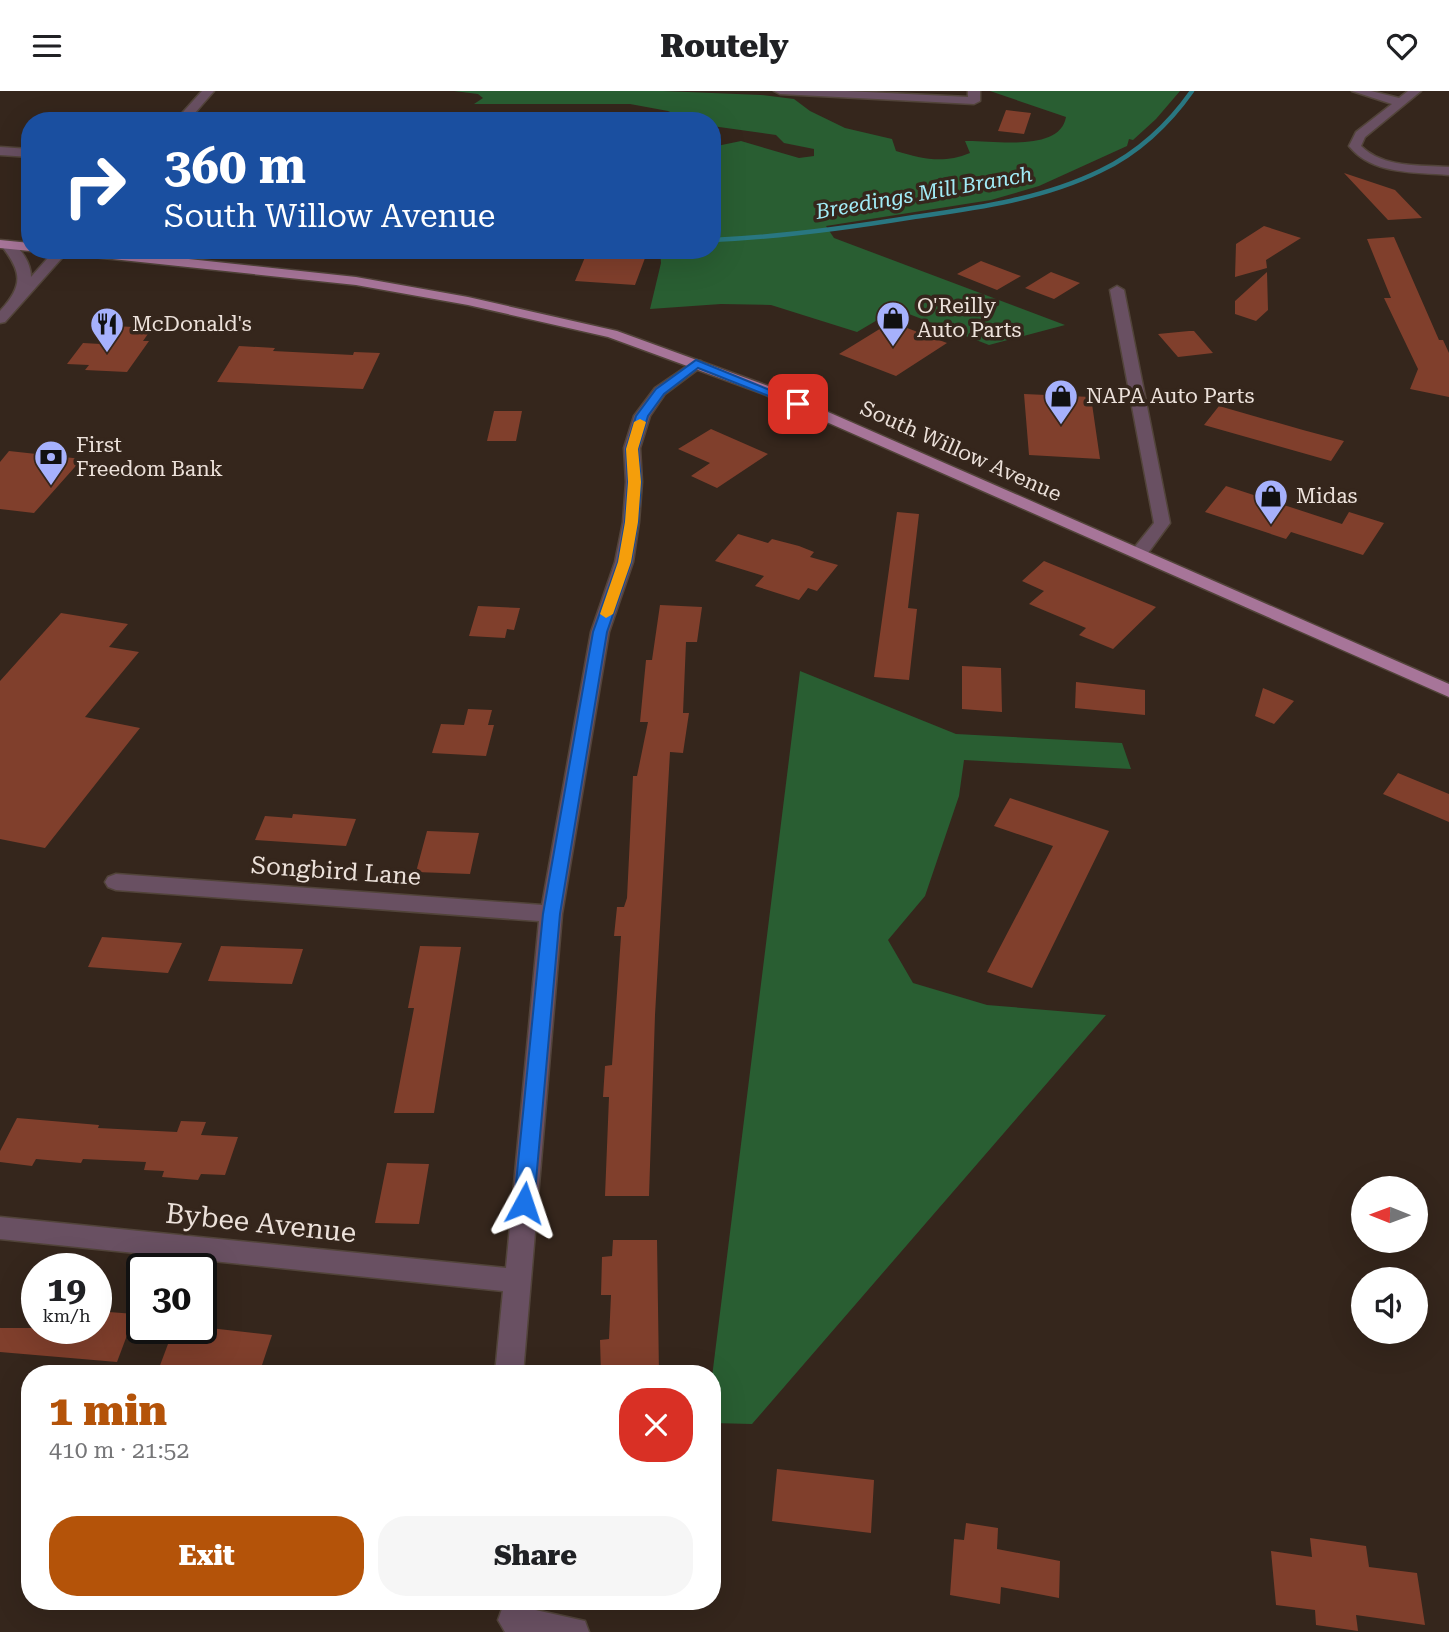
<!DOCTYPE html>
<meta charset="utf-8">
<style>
body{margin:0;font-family:"Roboto Serif",serif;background:#f6f6f6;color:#202124;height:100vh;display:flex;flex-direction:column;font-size:26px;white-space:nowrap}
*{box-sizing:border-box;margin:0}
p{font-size:23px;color:#757577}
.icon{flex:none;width:38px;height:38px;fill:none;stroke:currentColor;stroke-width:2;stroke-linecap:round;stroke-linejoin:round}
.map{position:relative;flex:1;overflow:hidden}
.sheet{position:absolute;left:21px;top:1274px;width:700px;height:245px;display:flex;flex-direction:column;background:#fff;border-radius:28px;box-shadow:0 7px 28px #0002}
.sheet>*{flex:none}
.top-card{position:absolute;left:21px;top:21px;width:700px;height:147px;border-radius:28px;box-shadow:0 7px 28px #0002;background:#1a4fa0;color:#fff;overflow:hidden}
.needle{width:46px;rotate:271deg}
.buttons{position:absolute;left:1351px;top:1085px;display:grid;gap:14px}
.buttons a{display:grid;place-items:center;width:77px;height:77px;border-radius:50%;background:#fff;box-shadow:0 7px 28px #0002;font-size:35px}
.speed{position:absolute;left:21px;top:1162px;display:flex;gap:14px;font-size:35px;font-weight:700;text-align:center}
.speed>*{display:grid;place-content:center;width:91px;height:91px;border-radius:50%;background:#fff;box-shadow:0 7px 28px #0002;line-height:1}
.speed small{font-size:18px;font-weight:400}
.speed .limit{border:4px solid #111;border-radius:10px;background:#fff;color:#111}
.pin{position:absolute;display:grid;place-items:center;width:60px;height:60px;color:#fff;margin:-30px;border-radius:14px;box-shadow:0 4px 10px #0006}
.me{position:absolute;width:77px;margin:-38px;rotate:5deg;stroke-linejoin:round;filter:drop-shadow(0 0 5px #0008)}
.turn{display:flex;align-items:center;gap:24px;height:147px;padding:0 28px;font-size:32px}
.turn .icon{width:91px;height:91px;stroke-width:2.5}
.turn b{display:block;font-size:49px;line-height:60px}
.round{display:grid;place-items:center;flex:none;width:74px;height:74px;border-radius:28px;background:#f6f6f6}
.overview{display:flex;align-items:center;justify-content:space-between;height:119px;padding:0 28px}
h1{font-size:42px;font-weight:800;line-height:52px;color:#b45309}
.primary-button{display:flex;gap:14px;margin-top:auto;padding:14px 28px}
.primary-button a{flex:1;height:80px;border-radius:28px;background:#b45309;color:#fff;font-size:28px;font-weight:800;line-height:80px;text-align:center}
.primary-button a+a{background:#f6f6f6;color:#202124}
header{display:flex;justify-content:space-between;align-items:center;height:91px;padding:0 28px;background:#fff;font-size:32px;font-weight:800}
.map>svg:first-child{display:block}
</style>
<header><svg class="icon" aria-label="menu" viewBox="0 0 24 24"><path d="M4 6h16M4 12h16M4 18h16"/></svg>Routely<svg class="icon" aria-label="heart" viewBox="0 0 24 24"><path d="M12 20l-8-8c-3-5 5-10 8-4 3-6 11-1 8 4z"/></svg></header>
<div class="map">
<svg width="1449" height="1541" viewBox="0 0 1449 1541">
<rect width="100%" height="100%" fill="#35261c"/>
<path fill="#295e32" d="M454,0H663L761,4L794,8L810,20L845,37L892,48L896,60C923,68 943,73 970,62L965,50C992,49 1060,62 1066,26L990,0H1180L1156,28L1133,49L1129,48L1127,55L1039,95L991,109L826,135L834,147L1065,234L989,254L896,218L857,241L771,214L721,213L650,218L661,172L660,159H712V56L741,50L799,67L814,65V58L784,52L776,44L712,35V30H689L668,20L630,13H474L483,7L478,3Z
M800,580L956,643L1122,652L1131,678L964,669L959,705L925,805L888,849L913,892L987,914L1106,924L752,1333L712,1332V1286Z"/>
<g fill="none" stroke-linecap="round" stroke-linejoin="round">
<path stroke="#297781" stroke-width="4.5" d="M712,149C780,146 847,137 914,126C977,117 1043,108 1100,80C1137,63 1169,33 1192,0"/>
</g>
<path fill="#803f2c" d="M1006,19L1031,22L1024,43L998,40Z
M1344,82L1395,99L1422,127L1388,129Z
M1264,135L1301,147L1266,169L1267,177L1235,186L1236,153Z
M1394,146L1439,249H1443L1449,262V306L1410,298L1418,278L1384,207H1391L1367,148Z
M588,159H648L635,194L575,190Z
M981,170L1021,185L997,199L957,183Z
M1051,181L1080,192L1054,208L1025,197Z
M1267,181L1268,219L1256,230L1235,223V210Z
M891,231L947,252L896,285L839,263Z
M114,235L152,237L143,250H149L127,281L85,279L89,274L67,273L83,252L101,253Z
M1189,240H1194L1213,262L1178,266L1158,243Z
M239,255L275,257L273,260L353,264L354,261L380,262L363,298L217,291Z
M1024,303L1091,306L1100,368L1029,364Z
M1219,315L1303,339L1344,350L1331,370L1204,334Z
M494,320H522L516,350H487Z
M711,338L768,363L717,397L691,385L710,372L678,358Z
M9,360L82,368L34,422L0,418V371Z
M1226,395L1342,433L1349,421L1384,432L1363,464L1291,441L1286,448L1205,421Z
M897,421L919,423L908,517L917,518L909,589L874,586Z
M738,443L768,452L772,448L799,455L814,461L810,466L838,474L817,500L808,497L799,509L755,495L764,485L715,470Z
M1044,470L1156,516L1113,558L1079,544L1086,537L1029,513L1044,500L1022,490Z
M660,514L702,516L697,551H686L683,622H689L683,662L670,661L655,924L649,1105H605L609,1006H603L605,975L612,974L621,845H614L617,816H624L627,807L633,685H637L648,631H640L646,569H652Z
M478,515L520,517L514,539L507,538L505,547L469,545Z
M61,522L128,533L109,556L139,561L85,626L140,637L45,757L0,748V590Z
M962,575L1001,577L1002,621L962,618Z
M1076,591L1145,599V624L1075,617Z
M1263,597L1294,610L1274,633L1255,625Z
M468,618L492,619L488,634H494L486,665L432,662L441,633L464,634Z
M1398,682L1449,703V731L1383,703Z
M1010,707L1109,740L1032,897L987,881L1053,755L994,735Z
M293,723L356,728L346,755L255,749L265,725L292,727Z
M427,740L479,742L470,783L416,781Z
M102,846L182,852L168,882L88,876Z
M221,855L303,858L292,893L208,890Z
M420,855L461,856L434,1022H394L414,917H408Z
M17,1027L99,1034L98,1037L177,1041L181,1030L206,1031L201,1044L238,1046L225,1084L201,1083L198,1089L162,1086L164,1080L144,1079L146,1071L83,1068L81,1072L36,1068L32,1075L0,1071V1060Z
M387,1072L429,1073L419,1133L375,1132Z
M613,1149H657L659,1283H601L600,1249L609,1248L611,1204H601L602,1166L612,1165Z
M96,1220L135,1223L117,1271L0,1261V1237H96Z
M201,1236L272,1244L259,1283H212L159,1277L174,1237Z
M777,1378L874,1389L871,1442L772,1430Z
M966,1432L998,1437L997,1458L1060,1470L1059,1507L1001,1496L1000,1513L950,1504L954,1448L964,1449Z
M1310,1447L1366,1455L1369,1476L1417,1482L1425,1534L1356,1524L1358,1540L1316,1534L1315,1519L1276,1514L1271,1460L1312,1466Z"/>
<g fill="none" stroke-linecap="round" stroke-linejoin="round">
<g stroke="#52443a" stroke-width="3">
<path id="minor" d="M202,0H214L188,30H175Z
M774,0H846L968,6V0H980V10L974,13L780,3Z
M1352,0H1371L1399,7L1408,0H1421L1365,46L1361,55C1383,77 1420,74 1449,76V84C1415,81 1372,84 1349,55L1356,41L1392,13Z
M0,56L30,58V66L0,64Z
M8,150C21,156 31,172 31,186L55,159H69L5,231L0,232V220C24,194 22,181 1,154Z
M1117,195L1124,199L1170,432L1145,466L1139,467L1130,462L1154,432L1110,199Z
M696,269L701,270L703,273L701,276L665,303L650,325L640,357L642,391L639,431L633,471L609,541L562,823L523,1283H495L503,1200L0,1148V1126L506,1177L539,830L116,799L108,796L105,791L108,786L116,783L542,814L591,541L615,471L623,431L626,391L624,357L634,325L655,297Z
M513,1514L585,1530L589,1541H505L498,1529L502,1518Z"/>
</g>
<g stroke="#52443a" stroke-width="3">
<path id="major" d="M0,149L30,152V159H33L30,160L0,157Z
M59,159H105L356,186L468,206L617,240L771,296L1449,593V606L761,302L608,246L468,214L356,194L65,163Z"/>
</g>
<use href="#minor" fill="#695062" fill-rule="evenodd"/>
<use href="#major" fill="#a77599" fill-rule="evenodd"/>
</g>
<path fill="#1a73e8" stroke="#114b97" stroke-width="2" d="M696,269L804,313L794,315L698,277L664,303L648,325L638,358L641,391L638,431L631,471L607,541L560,823L534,1112L531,1117L524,1120L517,1117L514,1112L543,823L593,541L618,471L625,431L628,391L626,358L636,325L656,298Z"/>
<path fill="#f59e0b" d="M640,328L646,331L638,358L641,391L638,431L631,471L613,523L606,527L600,523L618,471L625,431L628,391L626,358L634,331Z"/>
<defs>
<g id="shop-pin" transform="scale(1.75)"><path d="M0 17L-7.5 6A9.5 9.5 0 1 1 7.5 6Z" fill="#a6b1fc" stroke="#35261c"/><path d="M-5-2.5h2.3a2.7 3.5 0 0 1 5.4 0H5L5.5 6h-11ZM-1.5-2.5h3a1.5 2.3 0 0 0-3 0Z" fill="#111"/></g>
<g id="restaurant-pin" transform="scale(1.75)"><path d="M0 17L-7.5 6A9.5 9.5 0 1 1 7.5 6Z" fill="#a6b1fc" stroke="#35261c"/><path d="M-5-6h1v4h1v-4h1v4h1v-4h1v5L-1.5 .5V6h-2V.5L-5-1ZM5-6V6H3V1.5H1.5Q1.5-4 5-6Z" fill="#111"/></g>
<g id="bank-pin" transform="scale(1.75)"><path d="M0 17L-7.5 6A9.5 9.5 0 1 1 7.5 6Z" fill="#a6b1fc" stroke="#35261c"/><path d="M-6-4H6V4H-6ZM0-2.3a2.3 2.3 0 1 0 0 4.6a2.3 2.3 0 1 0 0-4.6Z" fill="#111"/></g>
</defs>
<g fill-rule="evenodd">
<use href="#shop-pin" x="893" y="227"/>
<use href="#restaurant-pin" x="107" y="233"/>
<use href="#shop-pin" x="1061" y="305"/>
<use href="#bank-pin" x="51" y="366"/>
<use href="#shop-pin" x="1271" y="405"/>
</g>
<g text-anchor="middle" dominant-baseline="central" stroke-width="7" stroke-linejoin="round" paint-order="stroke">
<g font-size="21" font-style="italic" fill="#a2ecf7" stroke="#35261c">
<text transform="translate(924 102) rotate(-10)">Breedings Mill Branch</text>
</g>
<g font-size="21" fill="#ece1da" stroke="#35261c" text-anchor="start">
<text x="917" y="215">O'Reilly<tspan x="917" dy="24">Auto Parts</tspan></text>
<text x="132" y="233">McDonald's</text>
<text x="1086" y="305">NAPA Auto Parts</text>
<text x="76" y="354">First<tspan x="76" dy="24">Freedom Bank</tspan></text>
<text x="1296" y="405">Midas</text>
</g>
<g font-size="21" fill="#ece1da" stroke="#35261c">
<text transform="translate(961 360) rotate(24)">South Willow Avenue</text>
</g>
<g font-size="24" fill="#ece1da" stroke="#35261c">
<text transform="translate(336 780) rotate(4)">Songbird Lane</text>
</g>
<g font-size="28" fill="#ece1da" stroke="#35261c">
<text transform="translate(261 1132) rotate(6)">Bybee Avenue</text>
</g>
</g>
</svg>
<div class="buttons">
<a><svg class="needle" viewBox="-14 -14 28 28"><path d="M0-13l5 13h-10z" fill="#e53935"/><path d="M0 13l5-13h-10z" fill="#757577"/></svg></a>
<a><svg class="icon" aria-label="sound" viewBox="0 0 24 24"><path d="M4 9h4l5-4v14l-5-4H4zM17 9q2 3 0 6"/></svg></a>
</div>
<div class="speed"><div>19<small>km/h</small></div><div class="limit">30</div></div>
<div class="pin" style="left:798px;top:313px;background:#d93025"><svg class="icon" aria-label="arrive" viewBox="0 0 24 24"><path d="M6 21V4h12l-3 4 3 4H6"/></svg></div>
<svg class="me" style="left:524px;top:1112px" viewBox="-20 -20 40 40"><path d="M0-17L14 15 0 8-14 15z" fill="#1a73e8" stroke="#fff" stroke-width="4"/></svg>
<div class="top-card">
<div class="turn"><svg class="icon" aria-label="right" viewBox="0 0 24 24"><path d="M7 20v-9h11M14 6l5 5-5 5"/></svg><div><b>360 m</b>South Willow Avenue</div></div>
</div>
<section class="sheet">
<div class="overview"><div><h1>1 min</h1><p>410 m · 21:52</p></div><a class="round" style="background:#d93025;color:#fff"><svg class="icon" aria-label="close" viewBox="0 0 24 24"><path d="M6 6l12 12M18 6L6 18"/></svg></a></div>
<div class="primary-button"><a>Exit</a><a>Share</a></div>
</section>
</div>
